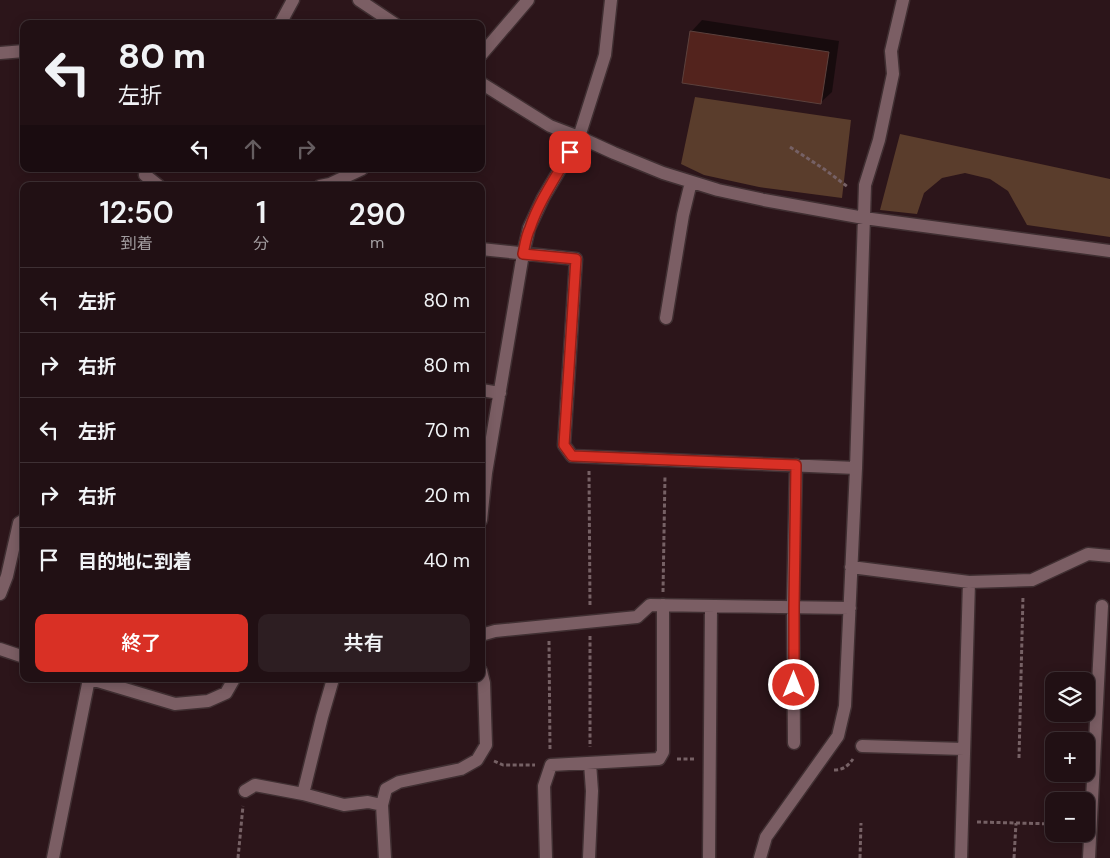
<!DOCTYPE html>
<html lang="ja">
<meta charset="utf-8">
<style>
body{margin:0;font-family:"DM Sans","Noto Sans JP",sans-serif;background:#2d1e22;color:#f1f3f6;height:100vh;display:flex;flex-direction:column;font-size:19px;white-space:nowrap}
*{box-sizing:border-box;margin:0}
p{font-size:16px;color:#a29da0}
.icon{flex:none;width:28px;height:28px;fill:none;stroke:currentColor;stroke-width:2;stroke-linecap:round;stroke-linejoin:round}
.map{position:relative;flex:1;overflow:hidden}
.drawer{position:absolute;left:20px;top:182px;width:465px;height:500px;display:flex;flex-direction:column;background:#211014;border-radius:10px;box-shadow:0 2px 12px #0003,0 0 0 1px #3e3034}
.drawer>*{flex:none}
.top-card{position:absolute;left:20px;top:20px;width:465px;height:152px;border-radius:10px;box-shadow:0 2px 12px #0003,0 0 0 1px #3e3034;background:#211014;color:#f1f3f6;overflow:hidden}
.tools{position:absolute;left:1045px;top:672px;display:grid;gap:10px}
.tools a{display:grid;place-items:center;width:50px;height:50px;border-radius:10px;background:#211014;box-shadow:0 2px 12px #0003,0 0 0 1px #3e3034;font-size:25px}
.pin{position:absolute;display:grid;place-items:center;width:42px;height:42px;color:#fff;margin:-21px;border-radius:10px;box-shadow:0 2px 8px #0006}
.me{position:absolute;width:55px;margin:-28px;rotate:0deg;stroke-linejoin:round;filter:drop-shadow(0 0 4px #0008)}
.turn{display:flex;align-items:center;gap:18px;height:105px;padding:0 15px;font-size:22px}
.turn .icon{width:65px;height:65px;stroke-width:2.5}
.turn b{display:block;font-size:35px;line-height:42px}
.lanes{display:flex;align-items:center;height:48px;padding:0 15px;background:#0003;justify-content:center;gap:25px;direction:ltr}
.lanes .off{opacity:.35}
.eta{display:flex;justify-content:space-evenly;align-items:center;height:85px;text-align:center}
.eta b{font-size:30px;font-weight:600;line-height:35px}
.action{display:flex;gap:10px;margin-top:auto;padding:10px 15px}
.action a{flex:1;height:58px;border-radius:10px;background:#d93025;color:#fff;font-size:20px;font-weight:600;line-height:58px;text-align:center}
.action a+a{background:#2d1e22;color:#f1f3f6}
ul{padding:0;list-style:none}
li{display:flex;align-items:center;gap:15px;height:65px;padding:0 15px;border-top:1px solid #3e3034}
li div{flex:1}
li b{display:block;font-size:19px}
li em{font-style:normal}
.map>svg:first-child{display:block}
</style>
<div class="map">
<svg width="1110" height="858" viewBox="0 0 1110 858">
<rect width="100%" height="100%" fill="#2c151a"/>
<path fill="#5a3d2c" d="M695,97L851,120L842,198L759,187L704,175L681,164Z
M900,134L1110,179V237L1027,225L1008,191L990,179L965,173L942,178L924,193L917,214L880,210Z"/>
<path fill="#0007" d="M702,20L839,41L832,92L820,103L691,32Z"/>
<path fill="#53231d" stroke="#5c413d" d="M690,31L829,52L821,104L682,83Z"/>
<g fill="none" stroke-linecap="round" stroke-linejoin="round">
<g stroke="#402f32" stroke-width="15">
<path id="minor" d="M359,0L395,24
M280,24L293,0
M0,53L24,51
M481,55L528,0
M481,83L550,126L579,137L614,153L663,173L718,190L764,200L864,218L1110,251
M147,169L145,175L159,186
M320,186L330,184L362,169
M481,249L576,259L564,445L572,456L856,468
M666,318L683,215L691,182
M481,390L500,393
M481,520L486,473L523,254L529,228L543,198L579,137L605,55L611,0
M851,567L969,582L1032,580L1088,554L1110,556
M0,594L7,576L19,523L24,520
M481,635L495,631L637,617L650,605L850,608
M0,649L24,657
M91,679L175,704L208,701L226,693L234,679
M794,743L793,607L796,465
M862,746L964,749
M245,791L255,785L303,794L344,805L368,802L382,805
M303,794L322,717L333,679
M53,858L89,679
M385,858L382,805L386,789L399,782L461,769L477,760L486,745L484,683L481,671
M546,858L544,786L551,765L659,759L663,752V605
M589,858L592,791L590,763
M709,858L711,606
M760,858L766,837L838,736L845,706L856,468L865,185L879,140L893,74L891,51L903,0
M961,858L969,582
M1089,858L1102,606"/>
</g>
<path stroke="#766165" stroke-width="3" stroke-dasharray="4 2.5" stroke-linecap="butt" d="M790,147L824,169L848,187
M589,471L590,607
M663,592L665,475
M590,636V747
M549,641L550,750
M1019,758L1023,596
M677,759H696
M494,761L503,765H535
M834,770C843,770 848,766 853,759
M977,822L1054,824
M238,858L243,806
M860,858L861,823
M1014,858L1016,823"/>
<use href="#minor" stroke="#7b5e64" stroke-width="12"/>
</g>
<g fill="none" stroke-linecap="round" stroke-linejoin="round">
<g stroke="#8d1f18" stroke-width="12">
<path id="route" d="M570,152C556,177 539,201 530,228C526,236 525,245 523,254L576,259L564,445L572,456L796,465L794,607V685"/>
</g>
<use href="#route" stroke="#d93025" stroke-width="9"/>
</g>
</svg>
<div class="tools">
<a><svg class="icon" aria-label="layers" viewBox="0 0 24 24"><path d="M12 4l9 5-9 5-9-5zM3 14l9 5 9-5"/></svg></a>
<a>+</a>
<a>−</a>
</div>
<div class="pin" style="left:570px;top:152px;background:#d93025"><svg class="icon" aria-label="arrive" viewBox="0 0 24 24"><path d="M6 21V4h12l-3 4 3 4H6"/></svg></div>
<svg class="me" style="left:794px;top:685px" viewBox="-20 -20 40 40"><circle r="17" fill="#d93025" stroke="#fff" stroke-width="3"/><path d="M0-11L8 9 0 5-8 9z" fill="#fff"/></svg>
<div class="top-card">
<div class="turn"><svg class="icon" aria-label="left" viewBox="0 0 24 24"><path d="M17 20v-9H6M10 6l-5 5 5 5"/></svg><div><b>80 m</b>左折</div></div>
<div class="lanes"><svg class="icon" aria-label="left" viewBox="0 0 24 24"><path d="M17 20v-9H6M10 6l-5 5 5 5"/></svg><svg class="icon off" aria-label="ahead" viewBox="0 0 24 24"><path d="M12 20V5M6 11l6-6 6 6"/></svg><svg class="icon off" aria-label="right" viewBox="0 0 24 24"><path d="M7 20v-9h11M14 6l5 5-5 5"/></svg></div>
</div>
<section class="drawer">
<div class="eta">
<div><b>12:50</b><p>到着</p></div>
<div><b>1</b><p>分</p></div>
<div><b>290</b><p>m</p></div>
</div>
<ul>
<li><svg class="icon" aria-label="left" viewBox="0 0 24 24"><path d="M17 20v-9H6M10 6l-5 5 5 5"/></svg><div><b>左折</b></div><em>80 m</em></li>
<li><svg class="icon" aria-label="right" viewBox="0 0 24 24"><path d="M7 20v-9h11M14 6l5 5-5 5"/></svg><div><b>右折</b></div><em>80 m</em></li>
<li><svg class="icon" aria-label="left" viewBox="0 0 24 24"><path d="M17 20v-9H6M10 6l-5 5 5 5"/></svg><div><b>左折</b></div><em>70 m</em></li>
<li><svg class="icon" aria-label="right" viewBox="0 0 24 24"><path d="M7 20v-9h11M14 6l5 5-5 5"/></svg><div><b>右折</b></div><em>20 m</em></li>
<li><svg class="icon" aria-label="arrive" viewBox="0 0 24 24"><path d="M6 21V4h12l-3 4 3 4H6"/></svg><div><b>目的地に到着</b></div><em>40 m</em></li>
</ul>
<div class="action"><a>終了</a><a>共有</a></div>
</section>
</div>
